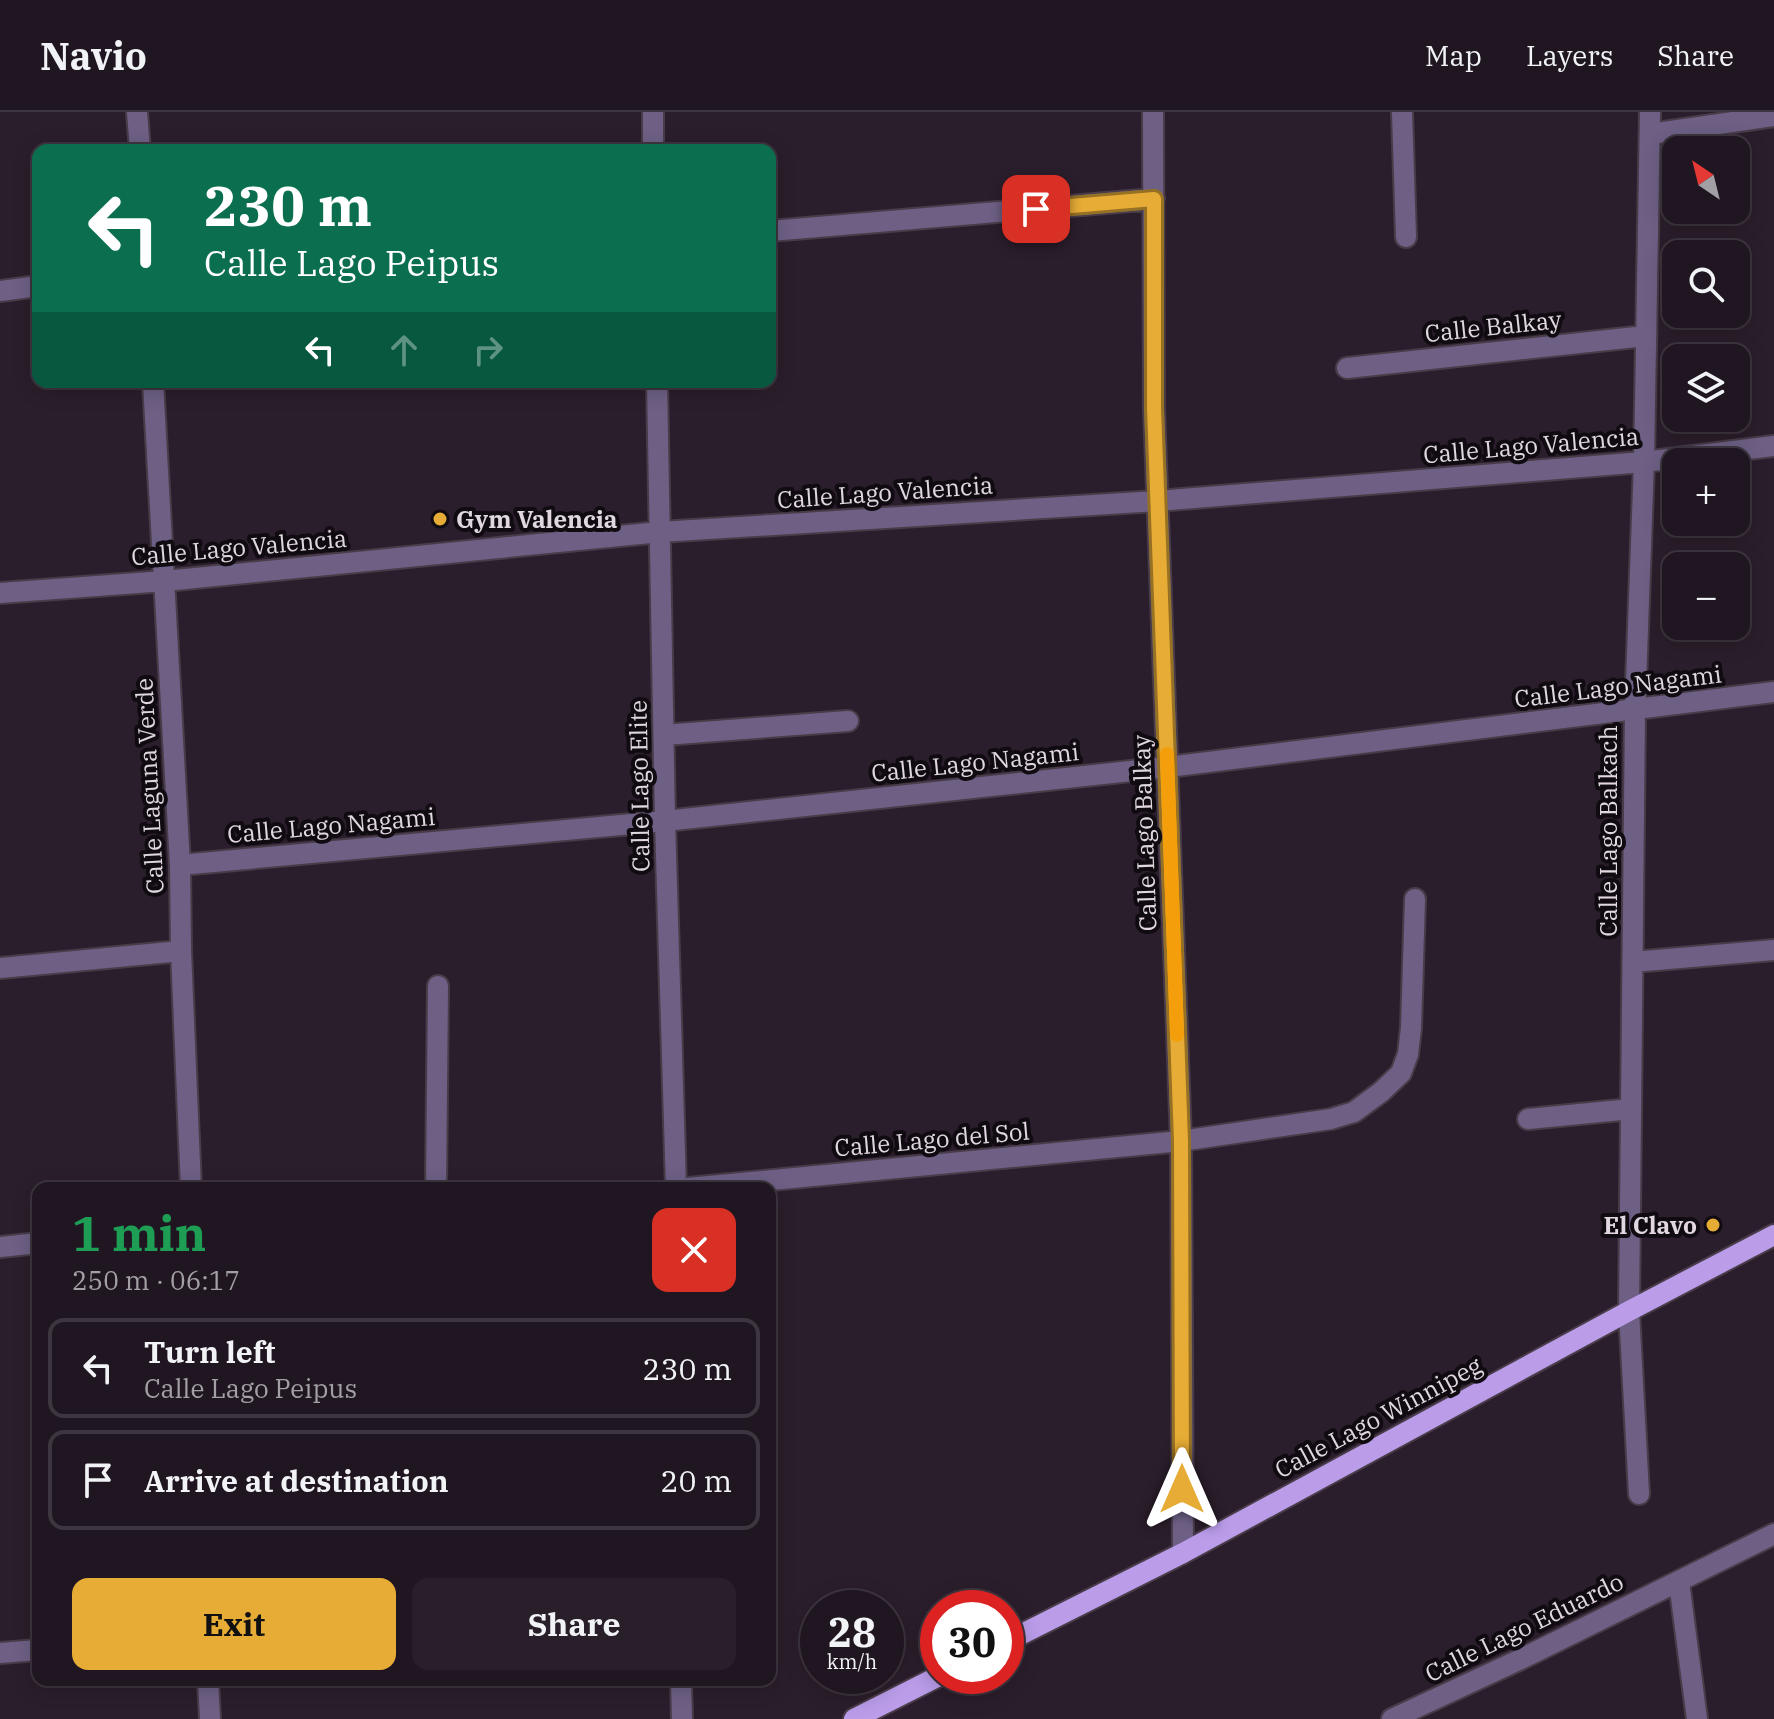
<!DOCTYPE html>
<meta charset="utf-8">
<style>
body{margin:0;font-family:"IBM Plex Serif",serif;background:#281f2a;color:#f1f3f6;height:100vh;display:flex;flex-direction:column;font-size:30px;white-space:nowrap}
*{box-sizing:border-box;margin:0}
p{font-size:26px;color:#a29fa5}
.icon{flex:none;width:44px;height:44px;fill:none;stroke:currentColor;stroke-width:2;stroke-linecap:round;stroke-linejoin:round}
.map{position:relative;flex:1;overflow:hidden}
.sheet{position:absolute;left:32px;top:1070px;width:744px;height:504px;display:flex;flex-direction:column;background:#201621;border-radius:16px;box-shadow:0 4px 20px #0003,0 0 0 2px #3d353f}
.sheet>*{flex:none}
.banner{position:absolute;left:32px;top:32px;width:744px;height:244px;border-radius:16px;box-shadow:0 4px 20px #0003,0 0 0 2px #3d353f;background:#0b6e4f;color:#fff;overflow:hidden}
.needle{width:52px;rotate:325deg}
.controls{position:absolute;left:1662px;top:24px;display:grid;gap:16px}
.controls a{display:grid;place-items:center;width:88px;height:88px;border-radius:16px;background:#201621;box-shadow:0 4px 20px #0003,0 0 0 2px #3d353f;font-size:40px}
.speed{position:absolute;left:800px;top:1478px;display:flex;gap:16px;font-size:40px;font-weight:700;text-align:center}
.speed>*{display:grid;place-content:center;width:104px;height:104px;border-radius:50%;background:#201621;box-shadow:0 4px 20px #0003,0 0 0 2px #3d353f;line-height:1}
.speed small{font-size:20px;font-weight:400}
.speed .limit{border:12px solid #d22;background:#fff;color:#111}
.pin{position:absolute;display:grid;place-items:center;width:68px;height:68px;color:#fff;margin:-34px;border-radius:16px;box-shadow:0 4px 12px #0006}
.me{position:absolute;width:88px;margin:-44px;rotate:0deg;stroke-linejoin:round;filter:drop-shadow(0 0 6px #0008)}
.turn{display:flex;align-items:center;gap:28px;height:168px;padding:0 40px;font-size:36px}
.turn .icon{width:104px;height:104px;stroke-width:2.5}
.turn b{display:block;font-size:56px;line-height:68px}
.lanes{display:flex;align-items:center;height:76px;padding:0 40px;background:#0003;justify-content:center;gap:40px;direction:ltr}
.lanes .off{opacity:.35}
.round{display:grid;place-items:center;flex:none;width:84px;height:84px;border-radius:16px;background:#281f2a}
.overview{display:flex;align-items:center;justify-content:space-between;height:136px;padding:0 40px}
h1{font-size:48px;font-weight:800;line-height:60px;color:#1e9e55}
.button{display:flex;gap:16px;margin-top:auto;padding:16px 40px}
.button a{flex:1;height:92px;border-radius:16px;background:#e6ac36;color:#111;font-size:32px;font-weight:800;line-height:92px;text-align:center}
.button a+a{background:#281f2a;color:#f1f3f6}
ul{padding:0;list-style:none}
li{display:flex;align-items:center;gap:24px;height:100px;margin:0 16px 12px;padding:0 24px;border:4px solid #3d353f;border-radius:16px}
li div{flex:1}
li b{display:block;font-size:30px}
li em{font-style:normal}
header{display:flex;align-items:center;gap:48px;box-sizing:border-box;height:112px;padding:0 40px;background:#201621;border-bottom:2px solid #3d353f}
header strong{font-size:38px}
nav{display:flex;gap:44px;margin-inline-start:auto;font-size:28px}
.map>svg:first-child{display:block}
</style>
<header>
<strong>Navio</strong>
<nav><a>Map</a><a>Layers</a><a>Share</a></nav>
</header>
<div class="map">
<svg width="1774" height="1607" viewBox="0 0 1774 1607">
<rect width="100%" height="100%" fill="#2b1e2c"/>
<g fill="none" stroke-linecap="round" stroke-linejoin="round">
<g stroke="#483c49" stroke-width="24">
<path id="minor" d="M137,0L140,38
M653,0V38
M1153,0L1154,296L1181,1029L1183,1441
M1402,0L1406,125
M1650,22L1774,4
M770,119L1154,87
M0,179L38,174
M1347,256L1645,224
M153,270L180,753L181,839L191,1076
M657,270L665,709L676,1076
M0,481L165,469L660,420L1157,389L1644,350L1774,334
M664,623L848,609
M180,753L665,709L1168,655L1774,580
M1633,850L1774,838
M0,856L181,839
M1528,1007L1631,997
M436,1076L438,874
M688,1076L1181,1029L1331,1007L1354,1000L1381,980L1401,961L1408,942L1411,916L1415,787
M0,1135L38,1131
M1639,1382L1629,1199L1635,598L1644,350L1650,0
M1679,1470L1697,1607
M0,1541L38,1538
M208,1568L210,1607
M681,1568L682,1607
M1392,1607L1521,1547L1774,1422"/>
</g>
<g stroke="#483c49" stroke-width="24">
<path id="major" d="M1006,1530L1183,1441L1629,1199L1774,1123
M854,1607L939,1564"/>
</g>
<use href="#minor" stroke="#6e6085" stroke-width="20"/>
<use href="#major" stroke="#ba9ce9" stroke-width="20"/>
</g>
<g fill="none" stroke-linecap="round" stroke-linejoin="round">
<g stroke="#967023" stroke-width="20">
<path id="route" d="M1036,97L1154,87V296L1181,1029L1182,1377"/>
</g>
<use href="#route" stroke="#e6ac36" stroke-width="14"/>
<path stroke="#f59e0b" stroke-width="14" d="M1167,642L1177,923"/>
</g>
<g fill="#e6ac36" stroke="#100a11" stroke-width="3">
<circle cx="440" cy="407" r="8"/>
<circle cx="1713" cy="1113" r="8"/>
</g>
<g text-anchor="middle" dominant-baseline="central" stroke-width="8" stroke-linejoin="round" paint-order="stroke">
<g font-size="24" fill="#e0d7e0" stroke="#100a11">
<text transform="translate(1493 214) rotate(-6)">Calle Balkay</text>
<text transform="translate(1531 333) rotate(-5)">Calle Lago Valencia</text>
<text transform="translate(885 380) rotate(-4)">Calle Lago Valencia</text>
<text transform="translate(239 435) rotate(-5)">Calle Lago Valencia</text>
<text transform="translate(1618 574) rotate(-7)">Calle Lago Nagami</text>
<text transform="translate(975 650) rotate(-6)">Calle Lago Nagami</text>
<text transform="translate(149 674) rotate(-93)">Calle Laguna Verde</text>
<text transform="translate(639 674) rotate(-91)">Calle Lago Elite</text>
<text transform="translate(331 713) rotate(-5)">Calle Lago Nagami</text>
<text transform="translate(1608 719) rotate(-90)">Calle Lago Balkach</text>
<text transform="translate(1144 721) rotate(-92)">Calle Lago Balkay</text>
<text transform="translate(932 1027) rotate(-5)">Calle Lago del Sol</text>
<text transform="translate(1378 1305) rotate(-28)">Calle Lago Winnipeg</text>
<text transform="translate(1524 1515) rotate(-26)">Calle Lago Eduardo</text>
</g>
<g font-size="24" font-weight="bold" fill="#e0d7e0" stroke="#100a11" text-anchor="start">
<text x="456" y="407">Gym Valencia</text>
<text x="1697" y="1113" text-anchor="end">El Clavo</text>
</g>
</g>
</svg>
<div class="controls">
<a><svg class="needle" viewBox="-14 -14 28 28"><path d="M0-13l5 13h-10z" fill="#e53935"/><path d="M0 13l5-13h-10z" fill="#a29fa5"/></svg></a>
<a><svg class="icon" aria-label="search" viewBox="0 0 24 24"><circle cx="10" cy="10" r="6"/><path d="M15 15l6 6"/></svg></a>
<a><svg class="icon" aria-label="layers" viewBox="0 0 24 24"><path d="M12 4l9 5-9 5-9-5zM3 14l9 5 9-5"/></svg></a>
<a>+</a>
<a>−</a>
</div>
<div class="speed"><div>28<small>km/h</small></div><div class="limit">30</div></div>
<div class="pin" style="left:1036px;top:97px;background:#d93025"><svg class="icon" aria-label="arrive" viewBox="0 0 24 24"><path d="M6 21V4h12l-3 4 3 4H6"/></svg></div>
<svg class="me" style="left:1182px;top:1377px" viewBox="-20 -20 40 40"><path d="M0-17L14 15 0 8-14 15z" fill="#e6ac36" stroke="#fff" stroke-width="4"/></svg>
<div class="banner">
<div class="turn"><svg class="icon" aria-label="left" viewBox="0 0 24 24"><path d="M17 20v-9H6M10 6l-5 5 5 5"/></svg><div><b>230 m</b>Calle Lago Peipus</div></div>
<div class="lanes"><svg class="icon" aria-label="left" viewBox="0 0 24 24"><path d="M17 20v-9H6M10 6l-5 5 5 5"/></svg><svg class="icon off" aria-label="ahead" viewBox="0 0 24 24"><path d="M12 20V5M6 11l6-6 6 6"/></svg><svg class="icon off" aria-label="right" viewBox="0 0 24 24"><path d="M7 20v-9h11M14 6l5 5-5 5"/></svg></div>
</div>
<section class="sheet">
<div class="overview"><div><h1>1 min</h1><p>250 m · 06:17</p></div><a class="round" style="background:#d93025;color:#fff"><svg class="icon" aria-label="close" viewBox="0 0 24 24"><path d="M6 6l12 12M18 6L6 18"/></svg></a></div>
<ul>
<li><svg class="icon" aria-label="left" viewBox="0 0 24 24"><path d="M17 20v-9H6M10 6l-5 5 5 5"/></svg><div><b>Turn left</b><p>Calle Lago Peipus</p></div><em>230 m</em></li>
<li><svg class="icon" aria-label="arrive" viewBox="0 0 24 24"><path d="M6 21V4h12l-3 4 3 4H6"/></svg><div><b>Arrive at destination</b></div><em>20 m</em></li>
</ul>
<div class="button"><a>Exit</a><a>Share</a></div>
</section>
</div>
